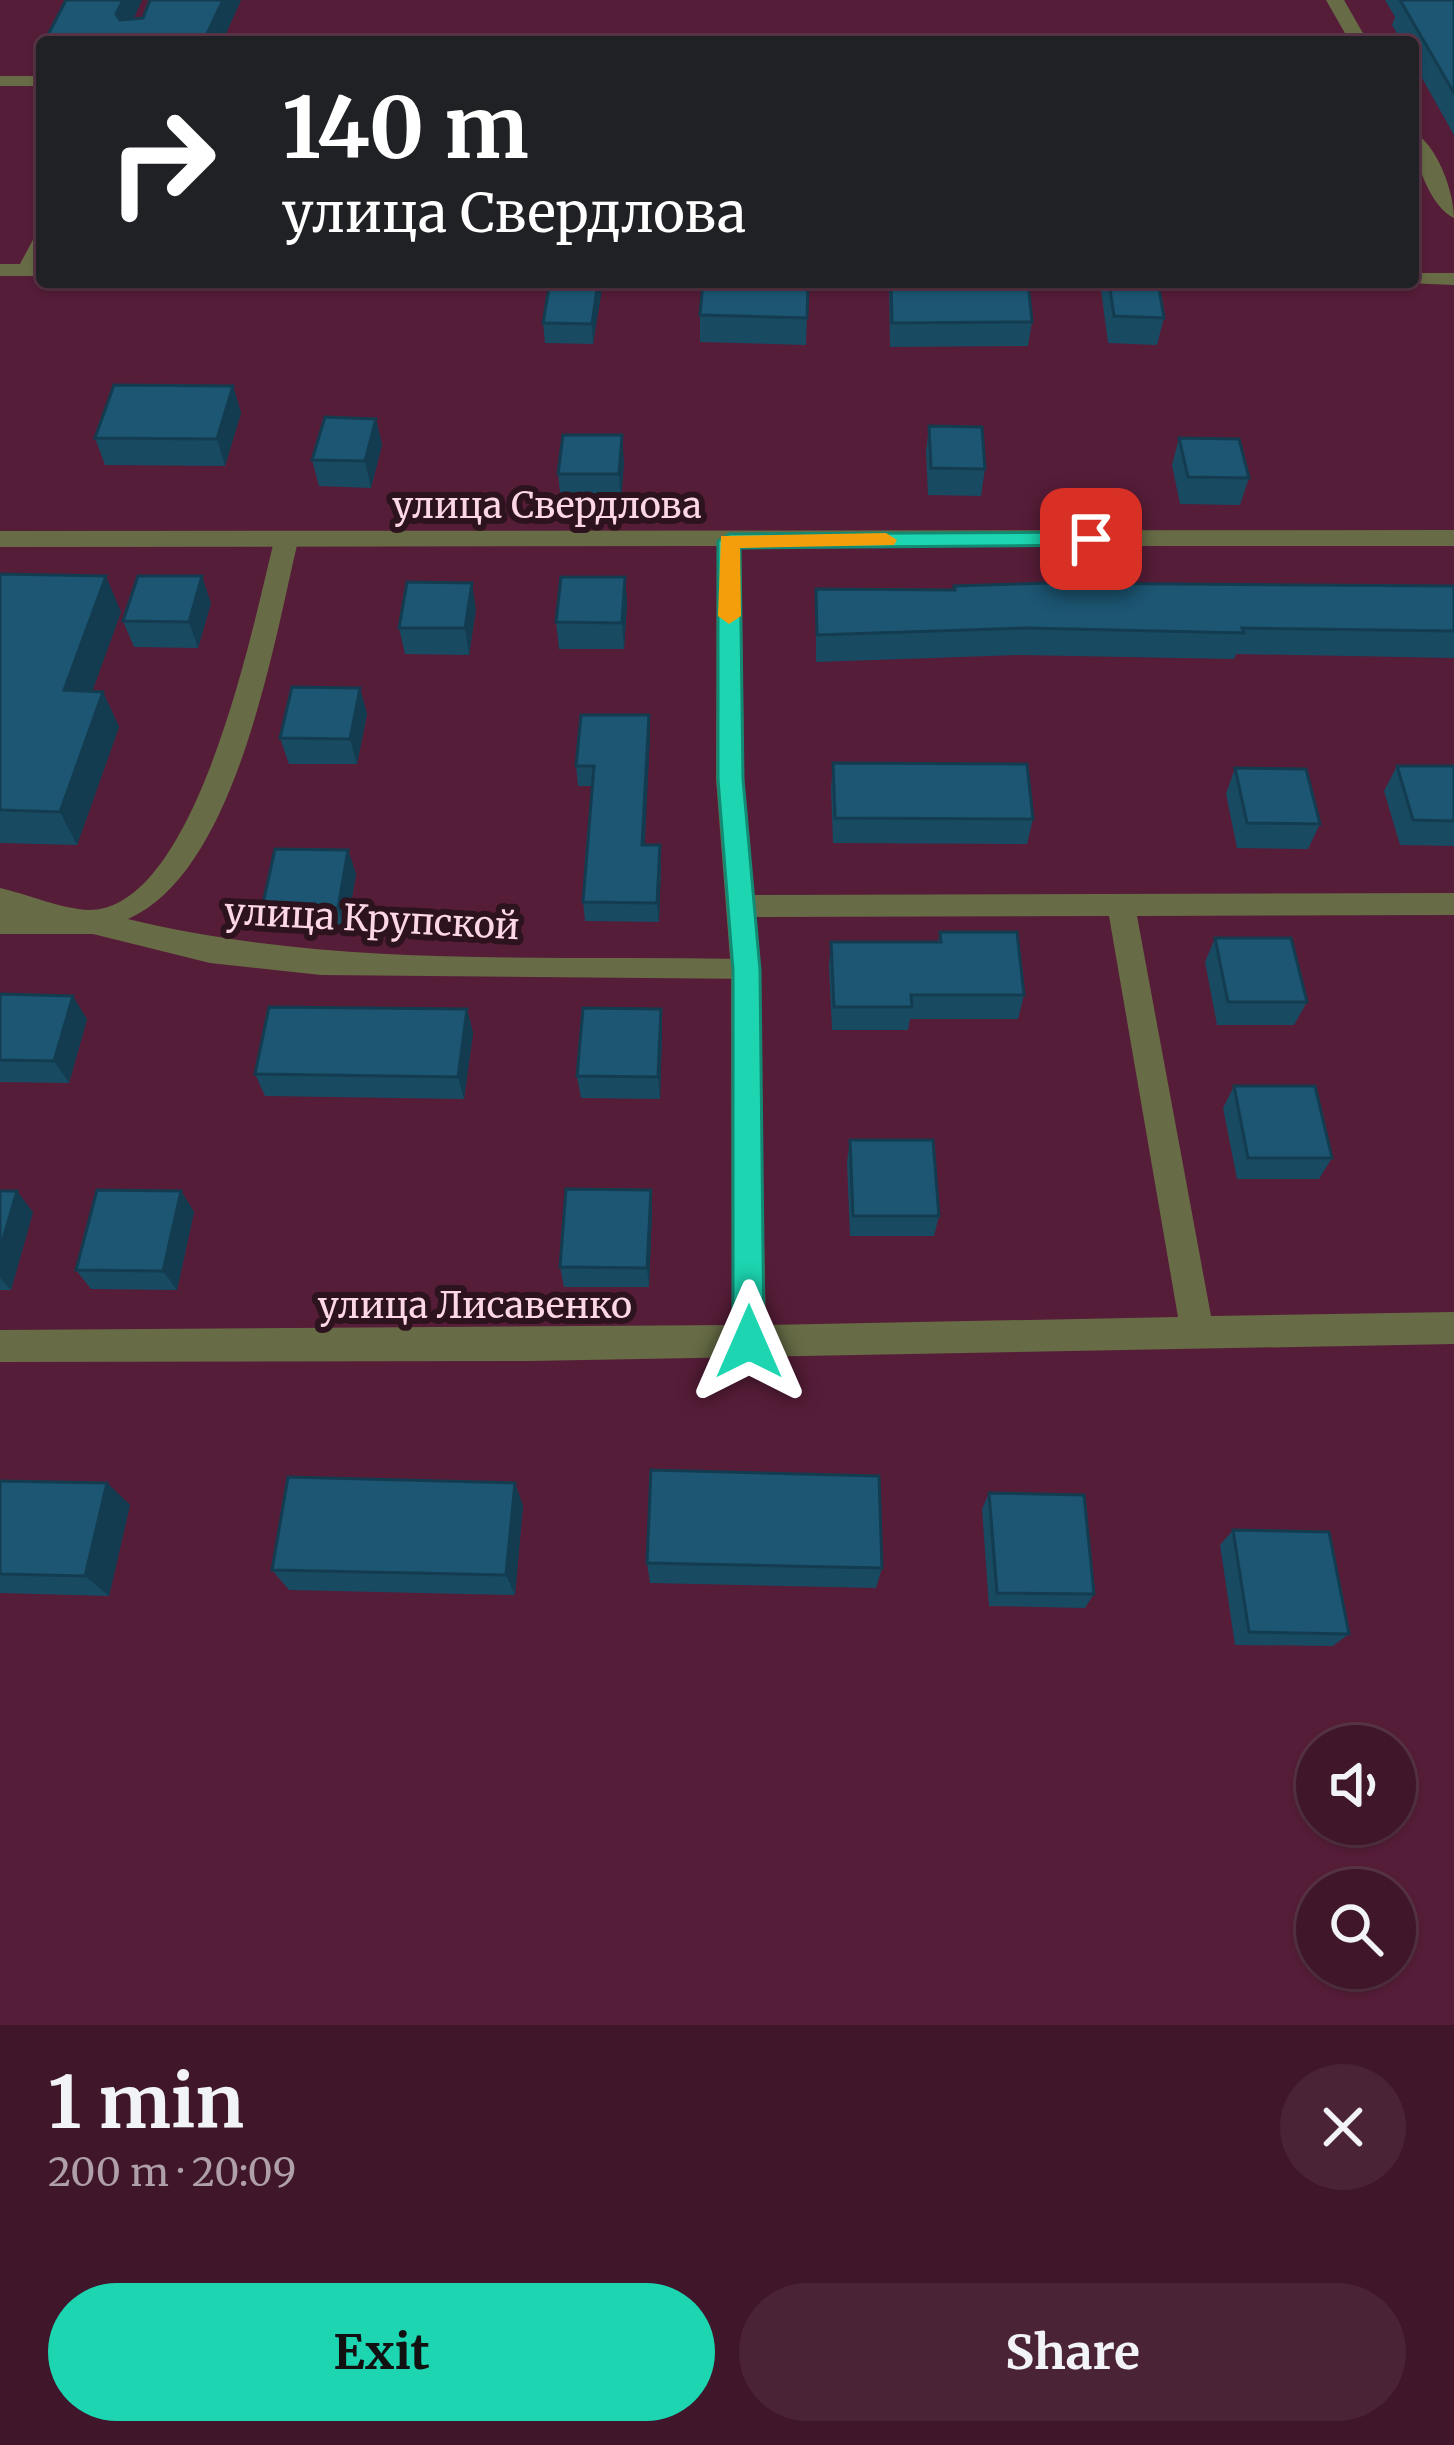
<!DOCTYPE html>
<meta charset="utf-8">
<style>
body{margin:0;font-family:Merriweather,serif;background:#4b2336;color:#f1f3f6;height:100vh;display:flex;flex-direction:column;font-size:45px;white-space:nowrap}
*{box-sizing:border-box;margin:0}
p{font-size:39px;color:#ae9fa8}
.icon{flex:none;width:66px;height:66px;fill:none;stroke:currentColor;stroke-width:2;stroke-linecap:round;stroke-linejoin:round}
.map{position:relative;height:2025px;overflow:hidden}
.panel{display:flex;flex-direction:column;background:#40162a;flex:1}
.panel>*{flex:none}
.top-card{position:absolute;left:36px;top:36px;width:1383px;height:252px;border-radius:12px;box-shadow:0 3px 9px #0004,0 0 0 3px #593547;background:#202124;color:#fff;overflow:hidden}
.tools{position:absolute;left:1296px;top:1725px;display:grid;gap:24px}
.tools a{display:grid;place-items:center;width:120px;height:120px;border-radius:50%;background:#40162a;box-shadow:0 3px 9px #0004,0 0 0 3px #593547;font-size:60px}
.pin{position:absolute;display:grid;place-items:center;width:102px;height:102px;color:#fff;margin:-51px;border-radius:24px;box-shadow:0 6px 18px #0006}
.me{position:absolute;width:132px;margin:-66px;rotate:0deg;stroke-linejoin:round;filter:drop-shadow(0 0 9px #0008)}
.turn{display:flex;align-items:center;gap:42px;height:252px;padding:0 48px;font-size:54px}
.turn .icon{width:156px;height:156px;stroke-width:2.5}
.turn b{display:block;font-size:84px;line-height:102px}
.round{display:grid;place-items:center;flex:none;width:126px;height:126px;border-radius:63px;background:#4b2336}
.head{display:flex;align-items:center;justify-content:space-between;height:204px;padding:0 48px}
h1{font-size:72px;font-weight:700;line-height:90px}
.action{display:flex;gap:24px;margin-top:auto;padding:24px 48px}
.action a{flex:1;height:138px;border-radius:72px;background:#1dd5b1;color:#111;font-size:48px;font-weight:700;line-height:138px;text-align:center}
.action a+a{background:#4b2336;color:#f1f3f6}
.map>svg:first-child{display:block}
</style>
<div class="map">
<svg width="1454" height="2025" viewBox="0 0 1454 2025">
<rect width="100%" height="100%" fill="#561d38"/>
<g fill="none" stroke-linecap="round" stroke-linejoin="round">
<path fill="#676c46" fill-rule="evenodd" d="M286,533L298,541C273,646 236,872 128,919C329,968 541,955 746,959L756,963L761,971L756,979L321,975L210,963L93,934H0V888C27,894 61,909 89,910C197,910 254,621 274,541Z"/>
<path fill="#676c46" fill-rule="evenodd" d="M1326,0H1344L1368,42H1350Z
M0,76H42V86H0Z
M1413,132C1437,144 1454,192 1454,218C1430,207 1413,158 1413,132Z
M42,234V276H0V264H20L35,236Z
M1413,273H1454V285L1406,283L1413,282Z
M1454,530V546H741L744,779L754,895L1454,893V915L1137,916L1211,1316L1454,1312V1344L530,1361L0,1362V1330L732,1325L731,971L716,779L717,546L0,547V531ZM1109,916L1178,1317L766,1325L756,917Z"/>
</g>
<path fill="#184a62" d="M66,0H142L133,19L143,18L150,0H241L222,42H49L47,37Z
M1385,0H1454V135L1413,62V42H1402L1392,25L1395,17Z
M550,282H603L593,344L545,343L543,323Z
M808,282L806,345L700,342V315Z
M889,282H1007L1032,322L1028,346L890,347Z
M1100,282H1158L1164,318L1157,345L1108,343Z
M233,386L241,413L225,466L105,465L95,438Z
M376,419L382,445L371,488L319,486L312,460Z
M929,426L985,469L981,496L928,495L926,452Z
M1179,438L1249,478L1240,505L1180,504L1172,465Z
M624,462L621,501H561L558,474Z
M0,574L121,612L92,691L103,692L119,727L77,845L0,843Z
M625,577L627,604L624,649H559L556,622Z
M954,586H1454V658L1236,654L1234,659L1019,655L816,662V589L954,590Z
M211,603L198,648L134,647L123,621Z
M476,609L469,655L405,654L399,628Z
M360,688L367,714L357,764H289L280,738Z
M649,715L650,735L644,845L661,864L659,922L585,921L583,902L593,786H578L576,766Z
M833,763L1033,819L1027,844L833,843L831,789Z
M1397,766H1454V846L1400,845L1384,791Z
M1235,768L1320,824L1308,849L1237,848L1226,794Z
M348,850L356,874L346,933L272,932L262,908Z
M940,932L1024,995L1018,1019H910L908,1030H832L829,966L831,942H938Z
M1215,938L1307,1002L1294,1025H1217L1205,962Z
M0,994L87,1019L69,1083L0,1082Z
M467,1009L473,1033L464,1099L265,1096L255,1074Z
M661,1009L662,1032L660,1099L581,1098L577,1076Z
M1234,1086L1332,1158L1319,1179H1237L1223,1108Z
M850,1140L939,1216L934,1236H850L847,1162Z
M651,1190L652,1210L649,1287H564L560,1267Z
M0,1191L33,1212L11,1290H0Z
M181,1191L194,1212L177,1290L91,1289L76,1270Z
M0,1481L107,1483L130,1505L109,1596L0,1593Z
M989,1493L1094,1594L1085,1608L989,1606L982,1509Z
M523,1505L515,1595L289,1590L272,1570Z
M1233,1530L1349,1634L1333,1646L1235,1645L1220,1545Z
M647,1563L882,1568L876,1588L650,1583Z"/>
<path fill="#143c50" d="M123,0H142L124,40L116,14Z
M223,0H241L222,42H206L205,38Z
M598,282H603L593,344L592,324Z
M233,386L241,413L225,466L217,439Z
M376,419L382,445L371,488L365,461Z
M622,435L624,462L621,501L619,474Z
M106,576L121,612L80,725L64,690Z
M202,576L211,603L198,648L189,622Z
M625,577L627,604L624,649L622,623Z
M472,583L476,609L469,655L465,628Z
M360,688L367,714L357,764L350,739Z
M103,692L119,727L77,845L60,812Z
M649,715L650,735L644,864L642,845Z
M660,845L661,864L659,922L657,903Z
M348,850L356,874L346,933L338,908Z
M73,996L87,1019L69,1083L54,1061Z
M467,1009L473,1033L464,1099L458,1077Z
M661,1009L662,1032L660,1099L658,1077Z
M651,1190L652,1210L649,1287L647,1268Z
M17,1191L33,1212L11,1290L0,1278V1249Z
M181,1191L194,1212L177,1290L163,1271Z
M107,1483L130,1505L109,1596L85,1576Z
M515,1483L523,1505L515,1595L506,1575Z"/>
<path fill="#1c5672" stroke="#143c50" stroke-width="3" d="M66,0H123L116,14L120,20L143,18L150,0H223L205,38L47,37Z
M1400,0H1454V93Z
M550,282H598L592,324L543,323Z
M703,282H808L807,318L700,315Z
M891,282L1028,283L1032,322L892,323Z
M1109,282H1158L1164,318L1114,316Z
M114,385L233,386L217,439L95,438Z
M325,417L376,419L365,461L312,460Z
M929,426L982,427L985,469L931,468Z
M563,435H622L619,474H558Z
M1179,438L1239,439L1249,478L1188,477Z
M0,574L106,576L64,690L103,692L60,812L0,810Z
M138,576H202L189,622L123,621Z
M561,577H625L622,623L556,622Z
M407,582L472,583L465,628H399Z
M1048,583L1454,586V631L1242,628L1244,633L1025,628L817,635L816,589L955,590L954,586Z
M292,687L360,688L350,739L280,738Z
M581,715H649L642,845H660L657,903L583,902L594,766H576Z
M833,763L1027,764L1033,819L835,818Z
M1397,766H1454V821L1413,820Z
M1235,768L1306,769L1320,824L1247,823Z
M275,849L348,850L338,908H262Z
M940,932H1017L1024,995H911L912,1007H834L831,942H941Z
M1215,938H1291L1307,1002H1228Z
M0,994L73,996L54,1061L0,1060Z
M269,1007L467,1009L458,1077L255,1074Z
M583,1008L661,1009L658,1077L577,1076Z
M1234,1086H1315L1332,1158H1248Z
M850,1140H933L939,1216H853Z
M566,1189L651,1190L647,1268L560,1267Z
M97,1190L181,1191L163,1271L76,1270Z
M0,1191H17L0,1249Z
M651,1470L879,1476L882,1568L647,1563Z
M288,1477L515,1483L506,1575L272,1570Z
M0,1481L107,1483L85,1576L0,1574Z
M989,1493L1084,1495L1094,1594L997,1593Z
M1233,1530L1329,1532L1349,1634L1249,1632Z"/>
<path fill="#1dd5b1" stroke="#138a73" stroke-width="3" d="M1091,532L1102,539L1099,545L740,548L743,779L760,970L764,1342L760,1352L749,1357L738,1352L733,1342V970L718,779V541L729,534Z"/>
<path fill="#f59e0b" d="M886,533L897,540L894,545L740,548L741,616L729,624L718,616L721,536Z"/>
<g text-anchor="middle" dominant-baseline="central" stroke-width="12" stroke-linejoin="round" paint-order="stroke">
<g font-size="36" fill="#fdd7e5" stroke="#2c131e">
<text x="547" y="505">улица Свердлова</text>
<text transform="translate(372 919) rotate(3)">улица Крупской</text>
<text x="475" y="1305">улица Лисавенко</text>
</g>
</g>
</svg>
<div class="tools">
<a><svg class="icon" aria-label="sound" viewBox="0 0 24 24"><path d="M4 9h4l5-4v14l-5-4H4zM17 9q2 3 0 6"/></svg></a>
<a><svg class="icon" aria-label="search" viewBox="0 0 24 24"><circle cx="10" cy="10" r="6"/><path d="M15 15l6 6"/></svg></a>
</div>
<div class="pin" style="left:1091px;top:539px;background:#d93025"><svg class="icon" aria-label="arrive" viewBox="0 0 24 24"><path d="M6 21V4h12l-3 4 3 4H6"/></svg></div>
<svg class="me" style="left:749px;top:1342px" viewBox="-20 -20 40 40"><path d="M0-17L14 15 0 8-14 15z" fill="#1dd5b1" stroke="#fff" stroke-width="4"/></svg>
<div class="top-card">
<div class="turn"><svg class="icon" aria-label="right" viewBox="0 0 24 24"><path d="M7 20v-9h11M14 6l5 5-5 5"/></svg><div><b>140 m</b>улица Свердлова</div></div>
</div>
</div>
<section class="panel">
<div class="head"><div><h1>1 min</h1><p>200 m · 20:09</p></div><a class="round"><svg class="icon" aria-label="close" viewBox="0 0 24 24"><path d="M6 6l12 12M18 6L6 18"/></svg></a></div>
<div class="action"><a>Exit</a><a>Share</a></div>
</section>
